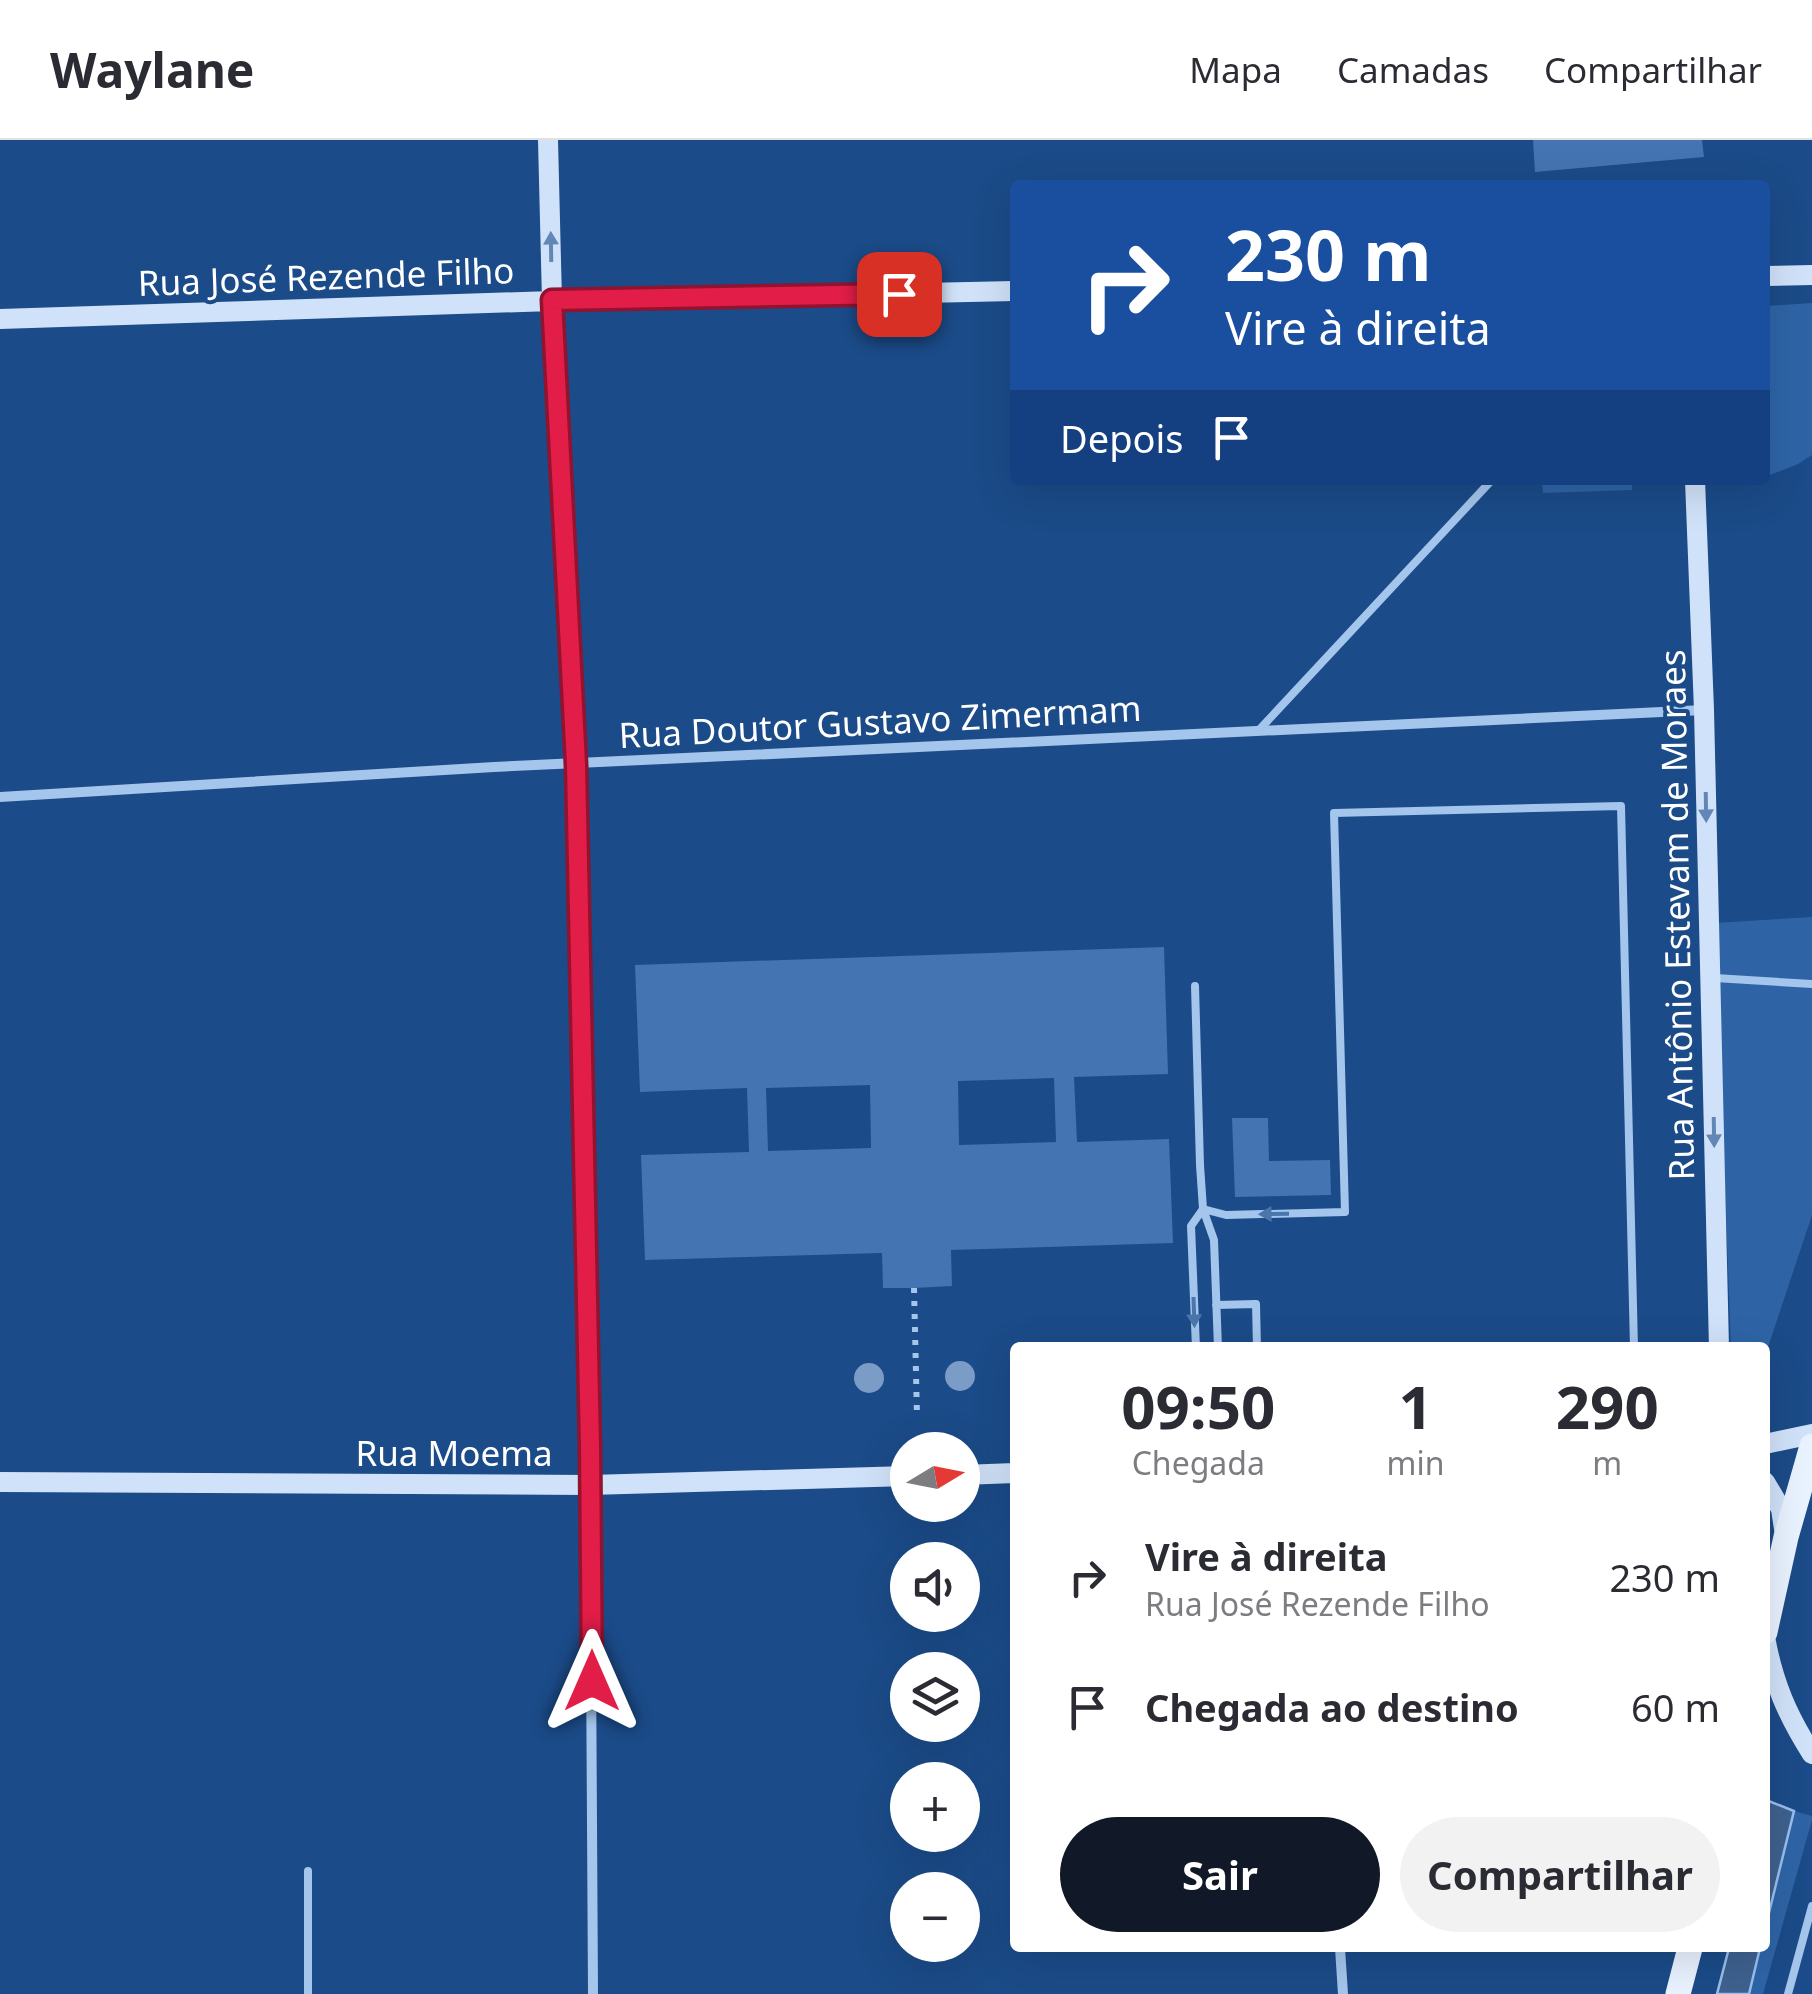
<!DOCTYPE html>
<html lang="pt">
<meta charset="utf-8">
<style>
body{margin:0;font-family:"Noto Sans",sans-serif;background:#f2f2f3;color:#2b2b33;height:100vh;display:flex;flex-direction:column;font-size:38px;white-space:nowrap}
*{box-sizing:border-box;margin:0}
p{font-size:32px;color:#7c7c81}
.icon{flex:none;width:55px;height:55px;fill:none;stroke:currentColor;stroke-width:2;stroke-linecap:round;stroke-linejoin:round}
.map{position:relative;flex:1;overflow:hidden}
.side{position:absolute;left:1010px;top:1202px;width:760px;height:610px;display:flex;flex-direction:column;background:#fff;border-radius:10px;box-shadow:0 10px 40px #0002}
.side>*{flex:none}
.hud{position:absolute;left:1010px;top:40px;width:760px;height:305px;border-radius:10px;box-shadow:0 10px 40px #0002;background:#1a4fa0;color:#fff;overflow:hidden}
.needle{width:65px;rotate:80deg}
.tools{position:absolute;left:890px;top:1292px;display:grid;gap:20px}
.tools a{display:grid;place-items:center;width:90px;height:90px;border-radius:50%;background:#fff;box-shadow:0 10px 40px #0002;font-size:50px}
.pin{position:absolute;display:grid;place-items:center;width:85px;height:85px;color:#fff;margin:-42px;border-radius:20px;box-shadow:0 5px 15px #0006}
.me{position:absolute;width:110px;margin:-55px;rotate:0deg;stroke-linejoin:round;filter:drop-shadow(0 0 8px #0008)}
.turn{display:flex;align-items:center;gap:35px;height:210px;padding:0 50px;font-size:45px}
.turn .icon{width:130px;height:130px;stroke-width:2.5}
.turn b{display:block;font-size:70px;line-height:85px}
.then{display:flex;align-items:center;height:95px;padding:0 50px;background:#0003;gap:20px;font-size:38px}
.eta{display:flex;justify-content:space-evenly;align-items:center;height:170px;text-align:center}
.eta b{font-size:60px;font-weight:700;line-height:70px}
.button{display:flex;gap:20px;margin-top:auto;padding:20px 50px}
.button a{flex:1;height:115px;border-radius:60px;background:#111827;color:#fff;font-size:40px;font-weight:700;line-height:115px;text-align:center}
.button a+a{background:#f2f2f3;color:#2b2b33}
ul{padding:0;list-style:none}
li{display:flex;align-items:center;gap:30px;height:130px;padding:0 50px}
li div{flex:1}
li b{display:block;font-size:38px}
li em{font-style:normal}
header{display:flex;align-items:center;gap:60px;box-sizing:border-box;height:140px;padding:0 50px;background:#fff;border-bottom:2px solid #e1e1e2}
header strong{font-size:48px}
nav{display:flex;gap:55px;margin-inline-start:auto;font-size:35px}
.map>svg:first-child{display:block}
</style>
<header>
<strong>Waylane</strong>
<nav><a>Mapa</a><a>Camadas</a><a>Compartilhar</a></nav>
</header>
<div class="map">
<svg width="1812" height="1854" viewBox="0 0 1812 1854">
<rect width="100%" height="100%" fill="#1b4b88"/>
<path fill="#2e64a6" d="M1812,163V315L1798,324L1765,337V166Z
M1542,340H1632V350L1543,353Z
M1812,777V1075L1765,1216V1208L1731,1207L1715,783Z
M1794,1671L1812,1676V1680L1763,1854H1749L1760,1808H1765V1789Z"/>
<path fill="#3e618e" stroke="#97bfee" stroke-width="2.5" d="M1766,1660L1794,1671L1765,1789V1663Z
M1729,1808H1760L1749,1854H1717Z"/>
<path fill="#4474b1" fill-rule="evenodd" d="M1533,0H1702L1704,17L1535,32Z
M1164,807L1168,934L1074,937L1077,1002L1169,999L1173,1103L951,1110L952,1146L914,1148H883L882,1113L645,1120L641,1015L749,1012L747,948L640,952L635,825ZM1054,938L1056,1002L959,1005L958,941ZM870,945L871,1008L768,1011L766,948Z
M1232,978H1268L1269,1021L1330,1020L1331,1055L1235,1057Z"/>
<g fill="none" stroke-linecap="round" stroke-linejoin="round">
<path stroke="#a4c5ec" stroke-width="6" stroke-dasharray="5 8" stroke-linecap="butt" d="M914,1148L917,1276"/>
<path stroke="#a4c5ec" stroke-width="8" d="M1259,590L1490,342
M1715,838L1812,844
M1195,846L1200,1025L1203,1069L1214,1100L1218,1208
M1203,1069L1226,1075L1345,1072L1334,673L1621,666L1634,1208
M1216,1165L1256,1164L1257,1208
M1196,1208L1191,1086L1203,1069
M308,1854V1731
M1788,1854L1812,1766"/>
<path stroke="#a4c5ec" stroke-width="10" d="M0,657L494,627L1704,570
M590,1345L593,1854
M1340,1808L1343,1854"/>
<path stroke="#d0e2f9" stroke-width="20" d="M548,0L552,161L576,624L590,1345
M1765,136L1812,135
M0,179L552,161L1015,151
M1695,340L1704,570L1719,1208
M1765,1304L1812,1294
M962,1335L1015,1333
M0,1342L590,1345L908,1336
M1765,1342L1781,1369L1785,1395
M1765,1497C1773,1542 1787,1575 1812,1614"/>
<path stroke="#e9f2ff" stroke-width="25" d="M1765,1492L1786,1397L1812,1306
M1678,1854L1690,1808"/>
</g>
<g fill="#7b9cc6">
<circle cx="960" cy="1236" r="15"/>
<circle cx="869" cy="1238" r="15"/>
</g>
<defs><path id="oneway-solid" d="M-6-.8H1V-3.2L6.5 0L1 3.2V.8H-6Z" transform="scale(2.5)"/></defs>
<g fill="#6387b5">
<use href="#oneway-solid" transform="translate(551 107) rotate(-91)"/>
<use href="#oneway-solid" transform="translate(1706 667) rotate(89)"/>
<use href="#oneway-solid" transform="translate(1714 992) rotate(89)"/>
</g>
<g fill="#4b76ab">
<use href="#oneway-solid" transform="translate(1274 1074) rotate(179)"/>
<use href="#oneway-solid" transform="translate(1194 1172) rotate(88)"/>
</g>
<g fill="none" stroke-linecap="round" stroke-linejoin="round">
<g stroke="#92132f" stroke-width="25">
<path id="route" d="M592,1541L590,1307L576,624L552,160L899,154"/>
</g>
<use href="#route" stroke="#e11d48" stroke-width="18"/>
</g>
<g text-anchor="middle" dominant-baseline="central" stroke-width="8" stroke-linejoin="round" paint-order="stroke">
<g font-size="35" fill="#fff" stroke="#1b4b88">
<text transform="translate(326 136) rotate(-2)">Rua José Rezende Filho</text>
<text transform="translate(880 581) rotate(-3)">Rua Doutor Gustavo Zimermam</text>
<text transform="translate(1676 775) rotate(-91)">Rua Antônio Estevam de Moraes</text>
<text x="454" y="1312">Rua Moema</text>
</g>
</g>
</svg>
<div class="tools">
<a><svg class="needle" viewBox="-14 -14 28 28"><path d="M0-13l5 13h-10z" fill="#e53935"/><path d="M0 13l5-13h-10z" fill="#7c7c81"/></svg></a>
<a><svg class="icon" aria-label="sound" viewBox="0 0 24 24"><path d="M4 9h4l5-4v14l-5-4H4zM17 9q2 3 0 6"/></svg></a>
<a><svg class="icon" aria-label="layers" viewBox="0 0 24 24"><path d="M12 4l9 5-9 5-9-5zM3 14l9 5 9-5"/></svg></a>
<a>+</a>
<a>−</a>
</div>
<div class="pin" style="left:899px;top:154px;background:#d93025"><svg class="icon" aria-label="arrive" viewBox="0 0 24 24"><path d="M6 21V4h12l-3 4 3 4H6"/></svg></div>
<svg class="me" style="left:592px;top:1541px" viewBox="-20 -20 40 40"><path d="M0-17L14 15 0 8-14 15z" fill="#e11d48" stroke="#fff" stroke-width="4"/></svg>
<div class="hud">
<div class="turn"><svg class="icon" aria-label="right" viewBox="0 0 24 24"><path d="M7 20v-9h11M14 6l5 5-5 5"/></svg><div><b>230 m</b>Vire à direita</div></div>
<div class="then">Depois<svg class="icon" aria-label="arrive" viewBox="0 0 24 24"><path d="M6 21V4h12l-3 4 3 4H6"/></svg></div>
</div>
<section class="side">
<div class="eta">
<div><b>09:50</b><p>Chegada</p></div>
<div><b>1</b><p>min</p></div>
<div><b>290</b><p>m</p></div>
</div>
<ul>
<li><svg class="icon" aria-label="right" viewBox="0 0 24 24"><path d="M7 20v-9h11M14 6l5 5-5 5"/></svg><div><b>Vire à direita</b><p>Rua José Rezende Filho</p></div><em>230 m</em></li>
<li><svg class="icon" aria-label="arrive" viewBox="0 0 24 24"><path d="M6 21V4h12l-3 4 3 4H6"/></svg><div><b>Chegada ao destino</b></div><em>60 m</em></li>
</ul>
<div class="button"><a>Sair</a><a>Compartilhar</a></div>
</section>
</div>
